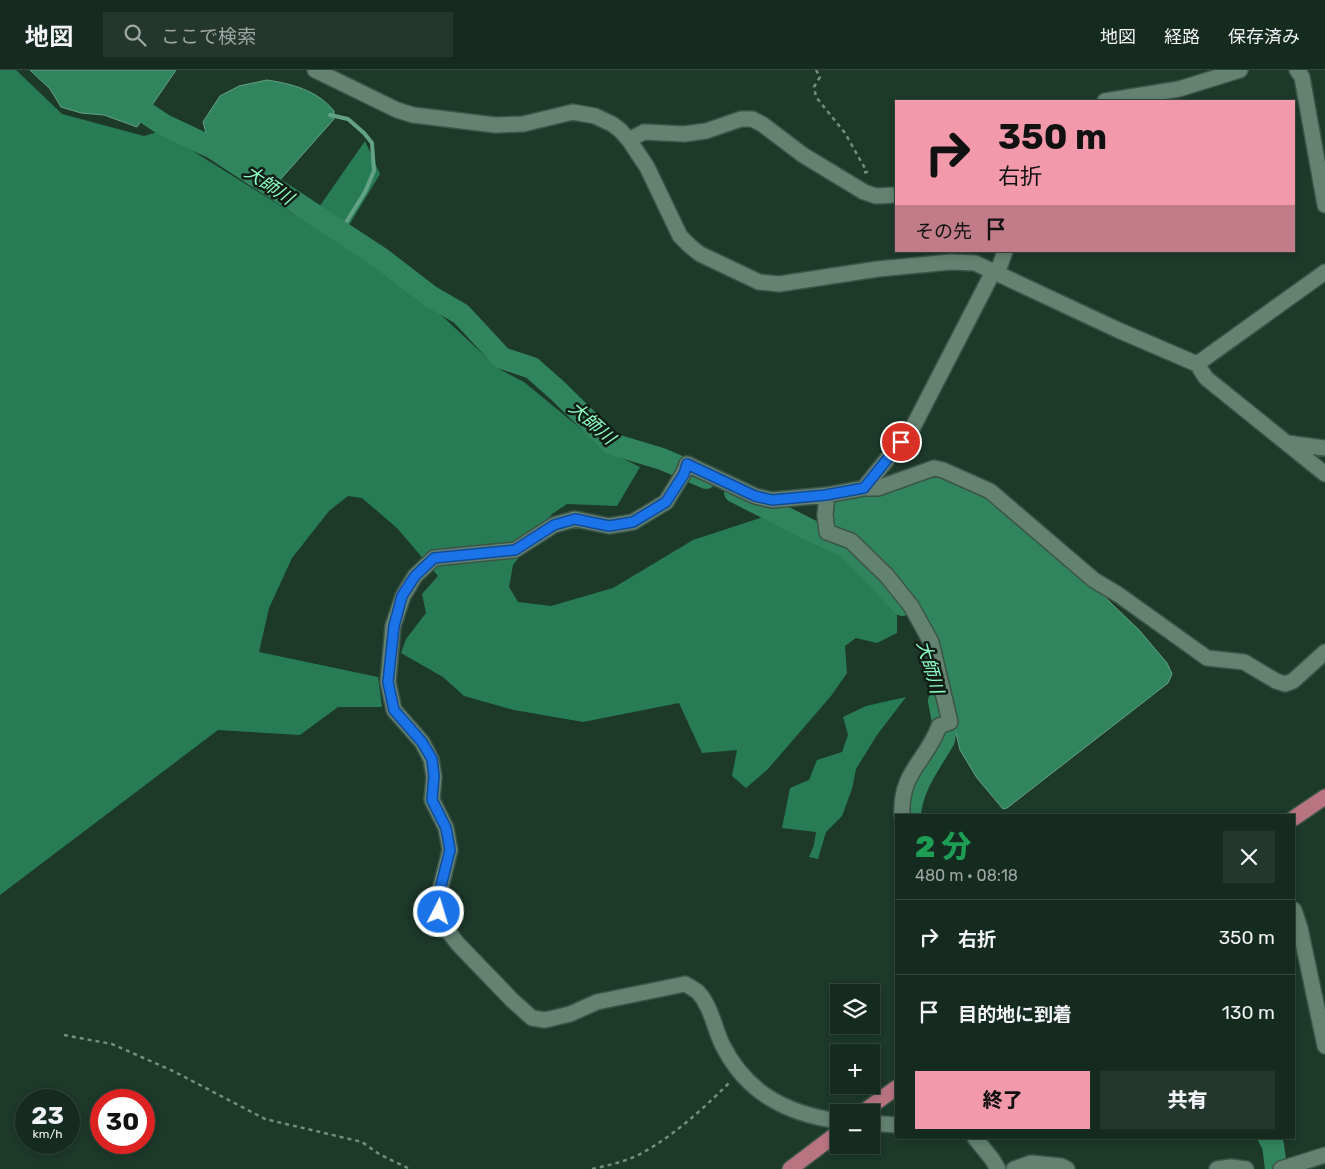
<!DOCTYPE html>
<html lang="ja">
<meta charset="utf-8">
<style>
body{margin:0;font-family:Rubik,"Noto Sans JP",sans-serif;background:#23372d;color:#f1f3f6;height:100vh;display:flex;flex-direction:column;font-size:19px;white-space:nowrap}
*{box-sizing:border-box;margin:0}
p{font-size:16px;color:#9ea7a5}
.icon{flex:none;width:28px;height:28px;fill:none;stroke:currentColor;stroke-width:2;stroke-linecap:round;stroke-linejoin:round}
.map{position:relative;flex:1;overflow:hidden}
.details{position:absolute;left:895px;top:744px;width:400px;height:325px;display:flex;flex-direction:column;background:#162b20;border-radius:0px;box-shadow:0 2px 8px #0003,0 0 0 1px #35473e}
.details>*{flex:none}
.banner{position:absolute;left:895px;top:30px;width:400px;height:152px;border-radius:0px;box-shadow:0 2px 8px #0003,0 0 0 1px #35473e;background:#f29aac;color:#111;overflow:hidden}
.buttons{position:absolute;left:830px;top:914px;display:grid;gap:10px}
.buttons a{display:grid;place-items:center;width:50px;height:50px;border-radius:0px;background:#162b20;box-shadow:0 2px 8px #0003,0 0 0 1px #35473e;font-size:25px}
.speed{position:absolute;left:15px;top:1019px;display:flex;gap:10px;font-size:25px;font-weight:700;text-align:center}
.speed>*{display:grid;place-content:center;width:65px;height:65px;border-radius:50%;background:#162b20;box-shadow:0 2px 8px #0003,0 0 0 1px #35473e;line-height:1}
.speed small{font-size:12px;font-weight:400}
.speed .limit{border:8px solid #d22;background:#fff;color:#111}
.pin{position:absolute;display:grid;place-items:center;width:42px;height:42px;color:#fff;margin:-21px;border:2px solid #fff;border-radius:50%;box-shadow:0 1px 5px #0007}
.me{position:absolute;width:55px;margin:-28px;rotate:5deg;stroke-linejoin:round;filter:drop-shadow(0 0 4px #0008)}
.turn{display:flex;align-items:center;gap:18px;height:105px;padding:0 20px;font-size:22px}
.turn .icon{width:65px;height:65px;stroke-width:2.5}
.turn b{display:block;font-size:35px;line-height:42px}
.then{display:flex;align-items:center;height:48px;padding:0 20px;background:#0003;gap:10px;font-size:19px}
.round{display:grid;place-items:center;flex:none;width:52px;height:52px;border-radius:0px;background:#23372d}
.head{display:flex;align-items:center;justify-content:space-between;height:85px;padding:0 20px}
h1{font-size:30px;font-weight:800;line-height:38px;color:#1e9e55}
.action{display:flex;gap:10px;margin-top:auto;padding:10px 20px}
.action a{flex:1;height:58px;border-radius:0px;background:#f29aac;color:#111;font-size:20px;font-weight:800;line-height:58px;text-align:center}
.action a+a{background:#23372d;color:#f1f3f6}
ul{padding:0;list-style:none}
li{display:flex;align-items:center;gap:15px;height:75px;padding:0 20px;border-top:1px solid #35473e}
li div{flex:1}
li b{display:block;font-size:19px}
li em{font-style:normal}
header{display:flex;align-items:center;gap:30px;box-sizing:border-box;height:70px;padding:0 25px;background:#162b20;border-bottom:1px solid #35473e}
header strong{font-size:24px}
nav{display:flex;gap:28px;margin-inline-start:auto;font-size:18px}
.search{width:350px;height:45px;background:#23372d;display:flex;align-items:center;gap:12px;box-sizing:border-box;padding:0 18px;border-radius:0px;color:#9ea7a5;font-size:19px}
.map>svg:first-child{display:block}
</style>
<header>
<strong>地図</strong>
<div class="search"><svg class="icon" aria-label="search" viewBox="0 0 24 24"><circle cx="10" cy="10" r="6"/><path d="M15 15l6 6"/></svg>ここで検索</div>
<nav><a>地図</a><a>経路</a><a>保存済み</a></nav>
</header>
<div class="map">
<svg width="1325" height="1099" viewBox="0 0 1325 1099">
<rect width="100%" height="100%" fill="#1d392a"/>
<path fill="#277c56" d="M0,0H16L62,44L144,66L161,61L308,153L365,71L380,104L340,170L426,231L499,299L524,312L609,382L640,397L617,436L567,434L552,444L513,495L509,517L518,532L551,536L613,518L693,470L766,446L842,481L897,535V563L877,573L856,568L845,576L847,603L831,626L768,699L746,718L732,706L737,680L702,683L679,633L583,652L514,640L464,626L443,607L401,583L406,569L426,543L422,524L438,506L397,458L362,428L348,426L329,441L292,488L269,538L259,582L378,607L382,637H338L300,665L218,660L0,825Z
M906,627L877,665L856,699L852,719L842,746L826,762L818,789L809,787L814,775L816,762L782,758L790,718L809,710L817,690L842,682L848,665L843,647L866,636Z"/>
<path fill="#31855e" stroke="#63a284" d="M30,0H176L137,57L104,45L81,43L61,37L50,19Z
M267,10C292,14 317,20 334,41V49L279,111L276,112L206,63L203,52L220,26L239,16Z
M934,402L983,421L1089,512L1139,560L1167,593L1172,604L1168,613L1007,738L1003,739L977,708L960,680L935,573L926,551L832,456L829,429Z"/>
<g fill="none" stroke-linecap="round" stroke-linejoin="round">
<path stroke="#63a284" stroke-width="4" d="M330,45L348,49L364,63L372,73L374,101L365,122L340,162"/>
<path stroke="#31855e" stroke-width="22" d="M134,35L164,55L213,78L382,189L430,226L461,244L502,288L532,298L558,321L612,374L662,389L706,408
M735,422L814,462L847,477L903,535
M910,745C912,716 930,694 944,670L945,663L939,631
M1269,1068L1273,1075L1276,1099"/>
<g stroke="#3b5448" stroke-width="18">
<path id="street" d="M315,0L397,40L413,45L495,55L523,54L573,42L595,46L612,54L620,60L629,70L647,97L680,166L690,176L700,184L759,212L779,214L878,199L951,192L975,193L1118,260L1197,294L1206,308L1325,404
M1297,0L1302,7L1325,135
M1105,31L1179,19L1240,0
M629,70L644,62L684,64L706,61L741,49H752L762,54L803,85L864,122L876,126L896,125
M997,204L1005,181
M1197,294L1325,202
M1287,373L1325,378
M864,418L913,357L993,202
M827,425L825,445L827,462L851,471L887,506L911,536L931,572L950,652L939,656C927,691 900,701 902,745
M1294,840L1300,858L1325,976
M839,1051C787,1044 746,1023 722,974C714,957 711,936 698,922C694,919 689,916 685,914L597,932L570,944L545,950L532,948L512,930L458,874L444,856L439,842L438,828L450,780L446,758L432,730L434,707L431,689L422,672L394,640L388,612L393,556L403,526L415,506L434,488L515,480L554,455L575,449L609,456L633,452L666,432L683,404L687,394L755,426L772,430L827,425L864,418H878L934,398L943,400L990,421L1094,510L1119,525L1207,588L1244,592L1276,611L1285,614L1293,611L1325,582
M871,1053L896,1055
M975,1068L992,1089L998,1099
M1014,1099L1031,1093L1061,1096L1067,1099
M1217,1099L1231,1097L1246,1099
M1281,1099L1325,1085"/>
</g>
<g stroke="#3b5448" stroke-width="18">
<path id="primary" d="M1294,748L1325,727
M863,1042L896,1018
M790,1099L839,1062"/>
</g>
<path stroke="#768c7f" stroke-width="2.5" stroke-dasharray="4 4" stroke-linecap="butt" d="M816,0L820,7L814,17L816,27L845,63L867,102L860,103
M64,965L112,974L173,1001L265,1049L362,1072L379,1084L410,1099
M592,1099C610,1095 628,1091 644,1082C677,1063 704,1038 731,1011"/>
<use href="#street" stroke="#648271" stroke-width="15"/>
<use href="#primary" stroke="#b97482" stroke-width="15"/>
</g>
<g fill="none" stroke-linecap="round" stroke-linejoin="round">
<g stroke="#114b97" stroke-width="12">
<path id="route" d="M439,842L438,828L450,780L446,758L432,730L434,706L432,689L422,672L394,640L388,612L394,556L402,526L415,506L434,488L515,480L554,455L575,449L609,456L633,452L666,432L684,404L687,394L755,426L772,430L826,425L864,418L901,372"/>
</g>
<use href="#route" stroke="#1a73e8" stroke-width="9"/>
</g>
<g text-anchor="middle" dominant-baseline="central" stroke-width="5" stroke-linejoin="round" paint-order="stroke">
<g font-size="18" font-style="italic" fill="#8efec4" stroke="#111d16">
<text transform="translate(269 115) rotate(34)">大師川</text>
<text transform="translate(592 353) rotate(41)">大師川</text>
<text transform="translate(930 597) rotate(74)">大師川</text>
</g>
</g>
</svg>
<div class="buttons">
<a><svg class="icon" aria-label="layers" viewBox="0 0 24 24"><path d="M12 4l9 5-9 5-9-5zM3 14l9 5 9-5"/></svg></a>
<a>+</a>
<a>−</a>
</div>
<div class="speed"><div>23<small>km/h</small></div><div class="limit">30</div></div>
<div class="pin" style="left:901px;top:372px;background:#d93025"><svg class="icon" aria-label="arrive" viewBox="0 0 24 24"><path d="M6 21V4h12l-3 4 3 4H6"/></svg></div>
<svg class="me" style="left:439px;top:842px" viewBox="-20 -20 40 40"><circle r="17" fill="#1a73e8" stroke="#fff" stroke-width="3"/><path d="M0-11L8 9 0 5-8 9z" fill="#fff"/></svg>
<div class="banner">
<div class="turn"><svg class="icon" aria-label="right" viewBox="0 0 24 24"><path d="M7 20v-9h11M14 6l5 5-5 5"/></svg><div><b>350 m</b>右折</div></div>
<div class="then">その先<svg class="icon" aria-label="arrive" viewBox="0 0 24 24"><path d="M6 21V4h12l-3 4 3 4H6"/></svg></div>
</div>
<section class="details">
<div class="head"><div><h1>2 分</h1><p>480 m · 08:18</p></div><a class="round"><svg class="icon" aria-label="close" viewBox="0 0 24 24"><path d="M6 6l12 12M18 6L6 18"/></svg></a></div>
<ul>
<li><svg class="icon" aria-label="right" viewBox="0 0 24 24"><path d="M7 20v-9h11M14 6l5 5-5 5"/></svg><div><b>右折</b></div><em>350 m</em></li>
<li><svg class="icon" aria-label="arrive" viewBox="0 0 24 24"><path d="M6 21V4h12l-3 4 3 4H6"/></svg><div><b>目的地に到着</b></div><em>130 m</em></li>
</ul>
<div class="action"><a>終了</a><a>共有</a></div>
</section>
</div>
